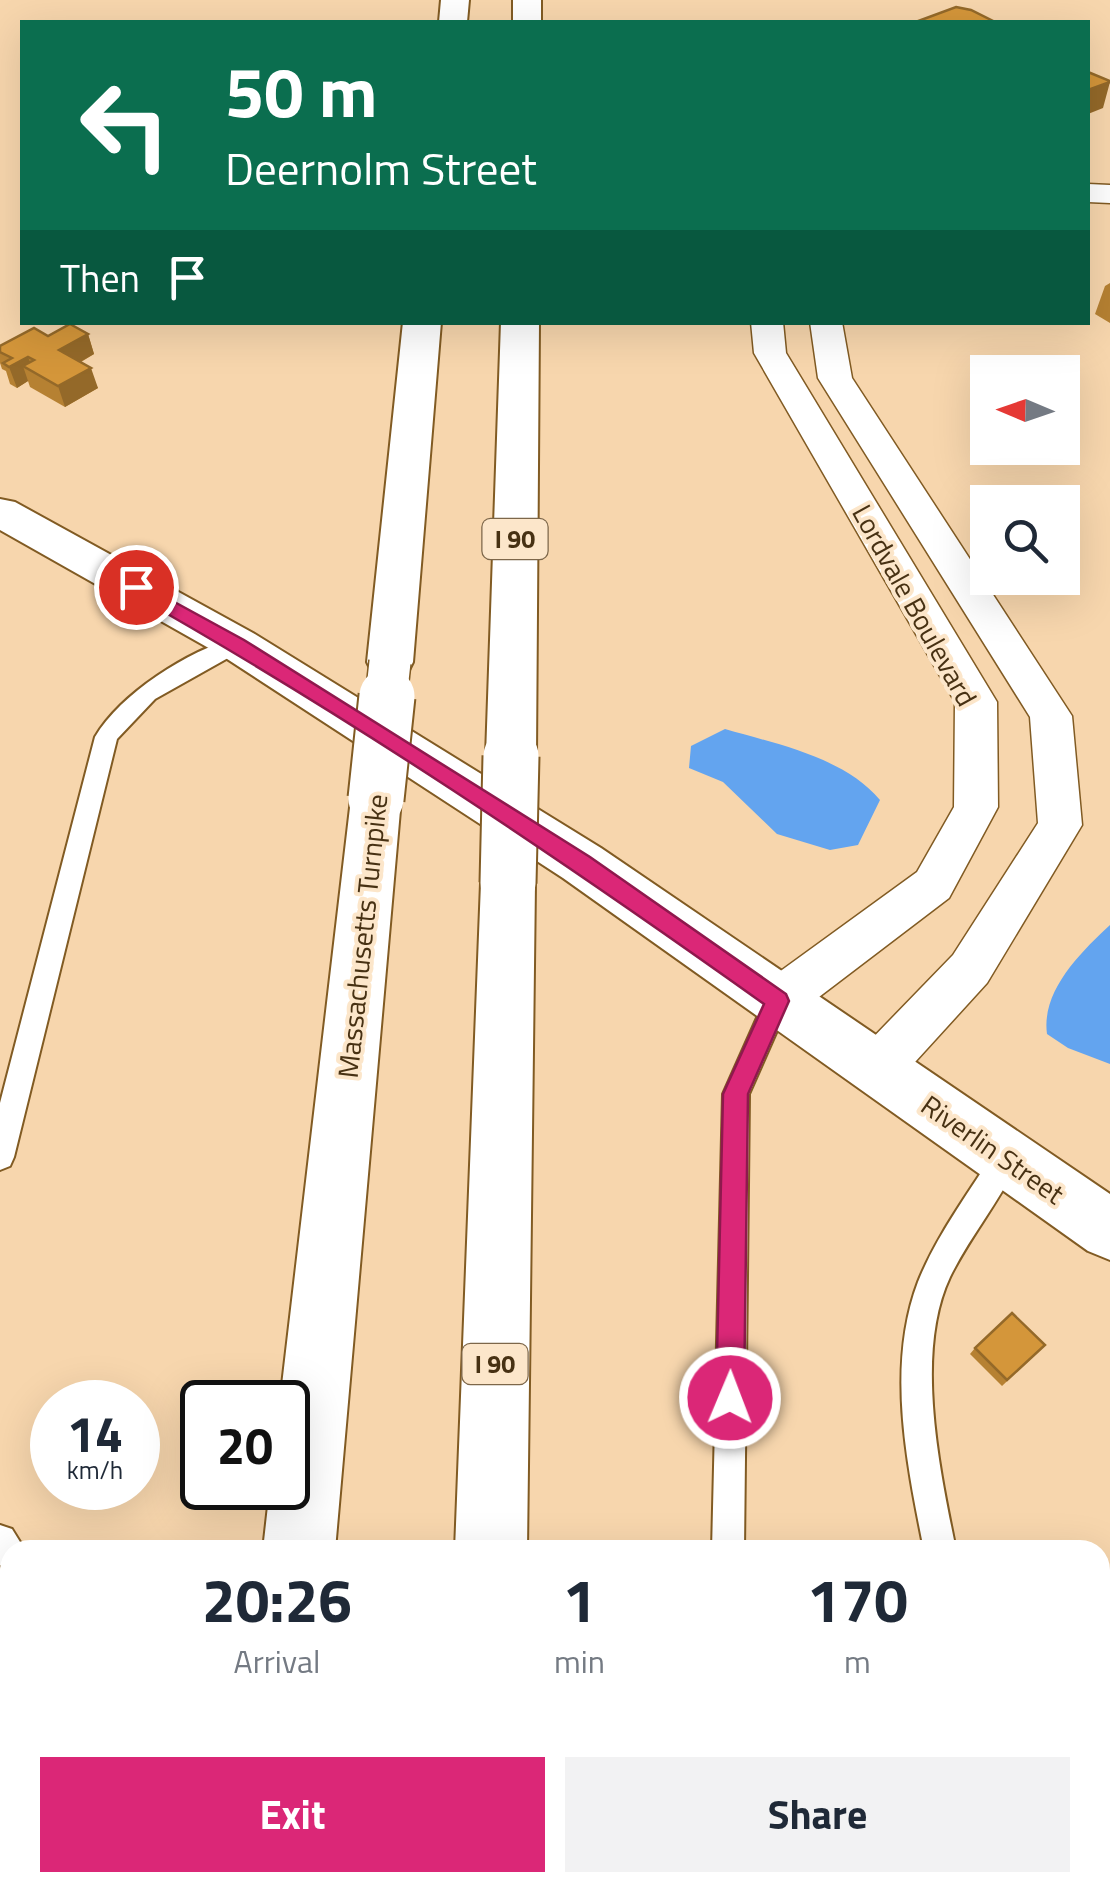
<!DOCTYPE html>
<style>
body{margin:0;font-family:"Titillium Web",sans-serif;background:#f2f2f3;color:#1f2937;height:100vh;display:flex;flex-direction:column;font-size:38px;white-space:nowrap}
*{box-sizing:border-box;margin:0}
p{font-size:32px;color:#747a83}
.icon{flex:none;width:55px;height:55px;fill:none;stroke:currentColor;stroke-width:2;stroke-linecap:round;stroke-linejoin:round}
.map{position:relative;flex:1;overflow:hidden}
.details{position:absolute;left:0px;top:1540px;width:1110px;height:352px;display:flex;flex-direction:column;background:#fff;border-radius:30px 30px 0 0;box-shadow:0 10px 40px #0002}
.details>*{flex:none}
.top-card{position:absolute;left:20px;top:20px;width:1070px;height:305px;border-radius:0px;box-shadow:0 10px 40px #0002;background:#0b6e4f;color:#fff;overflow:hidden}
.needle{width:65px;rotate:272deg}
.fabs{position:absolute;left:970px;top:355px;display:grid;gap:20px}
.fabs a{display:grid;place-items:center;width:110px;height:110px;border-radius:0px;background:#fff;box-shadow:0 10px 40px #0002;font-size:50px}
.speed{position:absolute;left:30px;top:1380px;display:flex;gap:20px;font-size:50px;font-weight:700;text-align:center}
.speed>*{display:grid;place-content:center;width:130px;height:130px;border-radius:50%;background:#fff;box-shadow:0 10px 40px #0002;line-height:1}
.speed small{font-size:25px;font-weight:400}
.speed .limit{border:5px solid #111;border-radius:15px;background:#fff;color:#111}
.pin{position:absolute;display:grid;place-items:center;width:85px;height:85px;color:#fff;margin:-42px;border:5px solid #fff;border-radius:50%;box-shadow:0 2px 10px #0007}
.me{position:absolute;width:110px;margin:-55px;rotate:1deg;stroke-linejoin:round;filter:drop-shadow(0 0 8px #0008)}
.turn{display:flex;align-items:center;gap:35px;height:210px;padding:0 40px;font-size:45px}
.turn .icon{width:130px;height:130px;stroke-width:2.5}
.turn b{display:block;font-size:70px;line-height:85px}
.then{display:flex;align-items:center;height:95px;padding:0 40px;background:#0003;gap:20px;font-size:38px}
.eta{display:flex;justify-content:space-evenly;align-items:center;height:170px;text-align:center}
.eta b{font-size:60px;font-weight:700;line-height:70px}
.button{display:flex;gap:20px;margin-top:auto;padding:20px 40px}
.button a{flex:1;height:115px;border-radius:0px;background:#db2777;color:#fff;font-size:40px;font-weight:700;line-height:115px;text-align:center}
.button a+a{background:#f2f2f3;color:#1f2937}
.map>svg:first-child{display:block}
</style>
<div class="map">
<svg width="1110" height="1892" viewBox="0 0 1110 1892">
<rect width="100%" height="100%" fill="#f7d6ad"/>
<path fill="#63a4ef" d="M725,729C776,744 844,757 880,800L858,845L830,850L777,834L723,782L689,768L691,746Z
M1110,925V1064L1068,1048L1047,1034C1041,991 1081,952 1110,925Z"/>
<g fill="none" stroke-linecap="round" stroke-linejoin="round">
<g stroke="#815b23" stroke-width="4">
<path id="lane" d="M237,637L248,644L244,649L155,699L117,739L14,1157L10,1166L0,1170V1103L95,737C121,693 188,651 237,637Z
M777,990L786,993L790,1001L749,1094L744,1550H712L723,1094L768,993Z
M1006,1145L1016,1149L1020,1158C1001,1200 970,1236 950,1277C914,1353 940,1471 956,1550H924C907,1465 886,1366 918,1282C937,1234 969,1193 996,1149Z
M0,1525L12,1529L25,1550H10V1569L0,1565Z
M637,1882H674L671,1892H633Z
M993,1882H1030L1032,1892H994Z"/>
</g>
<g stroke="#815b23" stroke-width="3">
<path id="street" d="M1088,184L1110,185V203L1088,202Z
M751,322H783L786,353L997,702L998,807L949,898L794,1016L777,1022L760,1016L753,1001L760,986L917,872L954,807L955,702L754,353Z
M810,322H842L852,378L1072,716L1082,825L987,983L895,1084L877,1090L859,1084L852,1068L859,1052L953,955L1038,823L1030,717L818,378Z"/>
</g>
<g stroke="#815b23" stroke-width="4">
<path id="secondary" d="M0,499L15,502L253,633L601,848L1110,1194V1260L1088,1251L563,878L221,655L0,530Z"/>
</g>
<g stroke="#815b23" stroke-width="4">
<path id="highway" d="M441,0H469L467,22H439Z
M513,0H541V22H513Z
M403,322H441L413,662L407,674L390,678L373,674L367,662Z
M501,322H539L536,756L529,769L511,774L493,769L486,756Z
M376,780L394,785L401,799L335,1550H263L270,1488H288V1402H280L351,799L358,785Z
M508,862L527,868L535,883L527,1550H455L481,883L489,868Z
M226,1882H308V1892H226Z
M444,1882H526V1892H444Z"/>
</g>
<use href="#lane" fill="#fff" fill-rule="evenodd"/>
<use href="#street" fill="#fff" fill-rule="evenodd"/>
<use href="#secondary" fill="#fff" fill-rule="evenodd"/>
<use href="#highway" fill="#fff" fill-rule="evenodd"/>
<g stroke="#815b23" stroke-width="44" stroke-linecap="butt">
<path id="highway-bridge-far1" d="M386,698L390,662"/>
</g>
<g stroke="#815b23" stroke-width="59" stroke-linecap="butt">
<path id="highway-bridge" d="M376,799L387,696
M508,883L511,756"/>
</g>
<use href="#highway-bridge-far1" stroke="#fff" stroke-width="41"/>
<use href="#highway-bridge" stroke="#fff" stroke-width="55"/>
</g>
<path fill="#b68132" d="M1110,283V323L1095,314L1105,286Z
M88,334L94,354L81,362L98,388L65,407L30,387L28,381L17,388L10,384L6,371L2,369L0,363V346L48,336Z
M975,1348L1039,1351L1002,1386L970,1354Z"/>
<path fill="#946929" d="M1110,82L1103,108L1088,114V90Z
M88,334L94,354L66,370L59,350Z
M28,357L34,372L23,366L28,381L17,388L9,367Z
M91,368L98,388L65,407L58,386Z"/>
<path fill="#d4963a" stroke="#946929" stroke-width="2.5" d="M956,7L971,10L993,21L988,22H927L921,20Z
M1088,72L1110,81V82L1088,90Z
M70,324L88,334L59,350L91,368L58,386L23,366L34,360L28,357L9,367L3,363L12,358L0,352V346L34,328L48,336Z
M1012,1313L1045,1345L1007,1380L975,1348Z"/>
<path fill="#db2777" stroke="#8e194d" stroke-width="2.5" d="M136,581L244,640L590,857L786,994L789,1001L748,1094L744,1398L740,1408L730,1412L720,1408L716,1398L723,1094L764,1004C559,858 349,716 129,592V583Z"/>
<g text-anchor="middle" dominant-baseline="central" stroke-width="8" stroke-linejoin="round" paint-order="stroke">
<g fill="#fce6ca" stroke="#7d674a" stroke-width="2.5">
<rect x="482.5" y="519" width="65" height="40" rx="8"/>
<rect x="462.5" y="1344" width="65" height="40" rx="8"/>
</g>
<g font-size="25" font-weight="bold" fill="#473113">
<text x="515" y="539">I 90</text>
<text x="495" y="1364">I 90</text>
</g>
<g font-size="28" fill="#473113" stroke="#fce6ca">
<text transform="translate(915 605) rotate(61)">Lordvale Boulevard</text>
<text transform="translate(362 936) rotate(-84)">Massachusetts Turnpike</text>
<text transform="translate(993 1149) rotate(35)">Riverlin Street</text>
</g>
</g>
</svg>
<div class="fabs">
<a><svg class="needle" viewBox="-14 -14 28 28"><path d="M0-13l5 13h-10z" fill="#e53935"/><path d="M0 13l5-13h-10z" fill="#747a83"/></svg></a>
<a><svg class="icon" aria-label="search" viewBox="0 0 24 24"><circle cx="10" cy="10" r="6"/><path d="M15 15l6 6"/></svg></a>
</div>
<div class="speed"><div>14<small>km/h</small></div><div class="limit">20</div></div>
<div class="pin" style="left:136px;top:587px;background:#d93025"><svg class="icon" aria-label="arrive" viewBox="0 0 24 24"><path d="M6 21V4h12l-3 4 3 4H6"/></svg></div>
<svg class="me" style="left:730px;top:1398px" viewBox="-20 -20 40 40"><circle r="17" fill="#db2777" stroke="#fff" stroke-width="3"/><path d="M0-11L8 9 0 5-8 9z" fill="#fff"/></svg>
<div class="top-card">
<div class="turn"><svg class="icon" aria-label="left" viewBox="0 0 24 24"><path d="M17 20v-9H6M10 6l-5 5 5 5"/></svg><div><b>50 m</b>Deernolm Street</div></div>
<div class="then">Then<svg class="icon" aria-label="arrive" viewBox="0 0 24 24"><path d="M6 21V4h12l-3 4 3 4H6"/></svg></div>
</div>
<section class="details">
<div class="eta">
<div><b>20:26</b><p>Arrival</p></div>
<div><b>1</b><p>min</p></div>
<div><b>170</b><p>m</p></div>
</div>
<div class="button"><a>Exit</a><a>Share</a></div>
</section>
</div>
